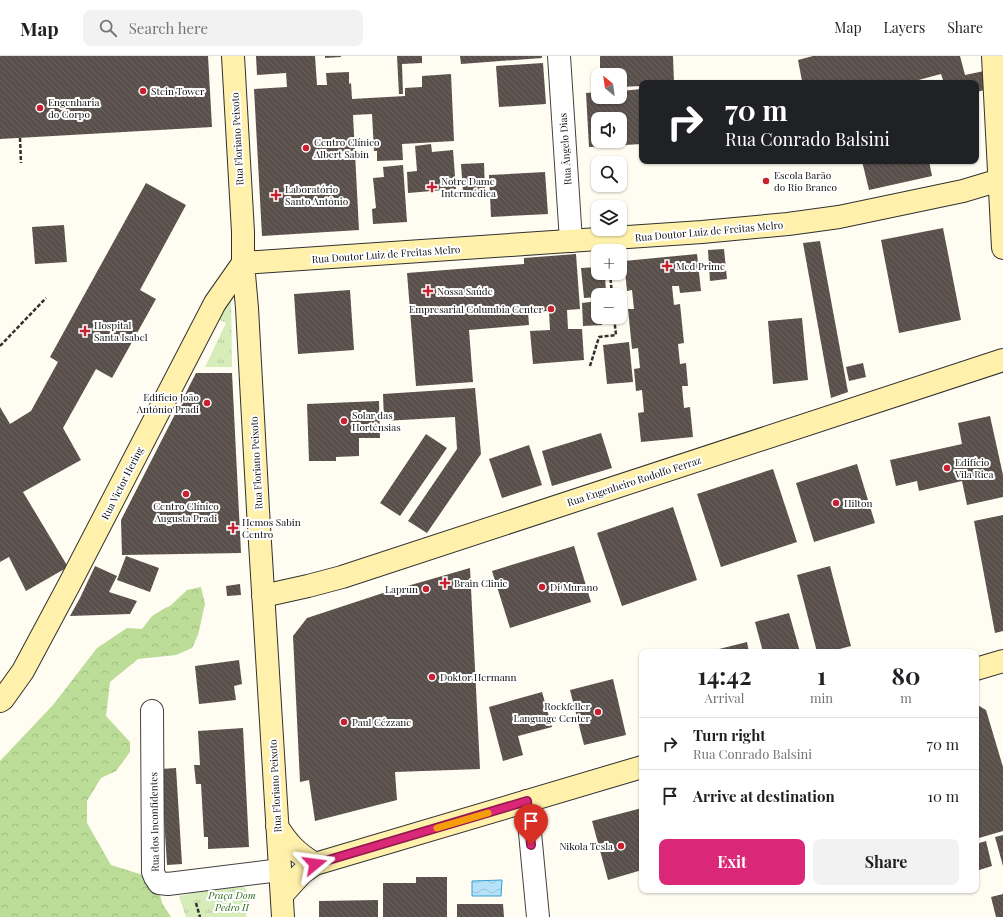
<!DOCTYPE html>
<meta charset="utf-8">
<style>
body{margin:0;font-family:"Playfair Display",serif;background:#f2f2f2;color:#202124;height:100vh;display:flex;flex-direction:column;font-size:15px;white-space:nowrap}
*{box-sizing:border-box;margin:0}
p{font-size:13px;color:#757577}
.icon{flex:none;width:22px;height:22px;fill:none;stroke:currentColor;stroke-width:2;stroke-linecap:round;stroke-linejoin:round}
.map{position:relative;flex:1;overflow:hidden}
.details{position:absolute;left:639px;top:593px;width:340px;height:244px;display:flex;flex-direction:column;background:#fff;border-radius:8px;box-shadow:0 1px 3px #0004}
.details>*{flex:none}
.top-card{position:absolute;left:639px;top:24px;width:340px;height:84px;border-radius:8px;box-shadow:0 1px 3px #0004;background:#202124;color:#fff;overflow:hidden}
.needle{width:26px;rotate:331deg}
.fabs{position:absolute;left:591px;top:12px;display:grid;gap:8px}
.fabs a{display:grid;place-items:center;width:36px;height:36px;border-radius:8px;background:#fff;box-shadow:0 1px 3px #0004;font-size:20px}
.pin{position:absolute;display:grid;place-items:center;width:34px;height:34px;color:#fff;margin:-41px -17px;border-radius:50% 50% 50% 0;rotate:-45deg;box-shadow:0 0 4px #0007}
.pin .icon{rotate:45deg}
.me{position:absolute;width:44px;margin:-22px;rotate:74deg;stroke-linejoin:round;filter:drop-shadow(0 0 3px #0008)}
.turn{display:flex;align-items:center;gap:14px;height:84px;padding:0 20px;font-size:18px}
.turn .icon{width:52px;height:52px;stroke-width:2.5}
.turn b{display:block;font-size:28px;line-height:34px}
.eta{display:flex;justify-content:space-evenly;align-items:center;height:68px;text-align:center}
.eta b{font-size:24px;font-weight:700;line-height:28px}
.cta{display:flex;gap:8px;margin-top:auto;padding:8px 20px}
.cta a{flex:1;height:46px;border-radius:8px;background:#db2777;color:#fff;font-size:16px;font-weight:700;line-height:46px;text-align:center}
.cta a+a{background:#f2f2f2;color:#202124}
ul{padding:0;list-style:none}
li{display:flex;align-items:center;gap:12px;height:52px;padding:0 20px;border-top:1px solid #e0e0e0}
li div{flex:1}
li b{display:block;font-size:15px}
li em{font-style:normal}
header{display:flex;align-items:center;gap:24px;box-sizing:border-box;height:56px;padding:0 20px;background:#fff;border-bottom:1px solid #e0e0e0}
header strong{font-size:19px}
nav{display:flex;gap:22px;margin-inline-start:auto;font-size:14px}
.search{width:280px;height:36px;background:#f2f2f2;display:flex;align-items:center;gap:10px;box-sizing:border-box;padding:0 14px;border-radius:8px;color:#757577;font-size:15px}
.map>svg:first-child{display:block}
</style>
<header>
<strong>Map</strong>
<div class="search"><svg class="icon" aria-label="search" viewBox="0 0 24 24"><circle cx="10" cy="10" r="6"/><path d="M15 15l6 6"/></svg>Search here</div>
<nav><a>Map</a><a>Layers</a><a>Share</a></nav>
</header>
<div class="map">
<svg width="1003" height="861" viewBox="0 0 1003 861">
<defs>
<pattern id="forest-crowns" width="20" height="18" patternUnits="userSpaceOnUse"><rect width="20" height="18" fill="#bbdd97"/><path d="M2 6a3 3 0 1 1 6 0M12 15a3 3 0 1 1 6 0" fill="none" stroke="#a0bc81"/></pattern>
<pattern id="park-tufts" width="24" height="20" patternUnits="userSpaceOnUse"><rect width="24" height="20" fill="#d6ecb9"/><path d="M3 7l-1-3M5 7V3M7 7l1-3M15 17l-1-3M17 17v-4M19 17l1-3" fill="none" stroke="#b6c99e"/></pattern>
<pattern id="water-waves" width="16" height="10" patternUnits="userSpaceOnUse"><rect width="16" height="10" fill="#b4e3f9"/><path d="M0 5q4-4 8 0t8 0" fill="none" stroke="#9ac2d4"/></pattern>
<pattern id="building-back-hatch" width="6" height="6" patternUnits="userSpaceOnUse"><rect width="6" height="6" fill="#594f4b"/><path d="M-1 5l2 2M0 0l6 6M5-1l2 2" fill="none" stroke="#6c6461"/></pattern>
</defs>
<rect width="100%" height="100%" fill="#fffcf1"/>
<path fill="url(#forest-crowns)" d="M201,531L205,548L198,579L192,592L176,599L138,603L110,626L106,660L130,686V696L116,715L101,722L87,745V767L111,809L143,819L158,830L162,847L171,861H0V705L53,649L97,592L127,572L142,573L152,560L165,552L170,550L187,534Z"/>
<path fill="url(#park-tufts)" d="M231,236L232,311H205L226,267L215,262Z
M234,828L243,830L250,840L246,861H186L179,840Z"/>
<path fill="url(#water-waves)" stroke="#379ed3" d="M502,824L501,840H472V825Z"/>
<path fill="url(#building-back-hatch)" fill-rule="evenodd" d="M0,0H208L212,71L0,83Z
M256,0H315L317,29H327L326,17L349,16V28L351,27L352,43L405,40V32L422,31V20L451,18L454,85L402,88L403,104L377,105V95H374L372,58L353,59L359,174L262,180L254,33L287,31L286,17L257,19Z
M325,0H341V1L325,2Z
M397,0H422V7L402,8L403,38H399Z
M460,0H542V2L461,8Z
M600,0H673L674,27H642V30L620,31V19H600Z
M813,0H960L965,19L1003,11V30L976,36V27H944L941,18L911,26V27H792V26L802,25L798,4Z
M543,7L546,48L499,51L496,10Z
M642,33V88L589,91L586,37L598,36V41H620V35ZM598,63H620V85H598Z
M431,88L432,96L453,94L456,133L408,137L407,116L417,115L415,90Z
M862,105H929L932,120L869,134Z
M484,107L485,135L463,136L461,108Z
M403,109L407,166L373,168L372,153L376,152L373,122L384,121L383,111Z
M545,116L548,158L491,161L489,119Z
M146,127L186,149L140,234L156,243L112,322L96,313L63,372L81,404L23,436L68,511L26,535L9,501L0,506V351L10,368L31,355L58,306L50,301Z
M64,169L67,206L35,208L32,171Z
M943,172L961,264L899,277L881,184Z
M820,185L848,336L831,342L803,187Z
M724,193L727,223L710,225L708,194Z
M576,198L580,253L567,254L568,273H582L584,304L533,308L530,275L550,274L549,255L528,256L529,269L469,274L473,326L416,330L407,217L524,208V202Z
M697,198L701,235L680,237L679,230H672L674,249L680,248L684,287L678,288L680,308L686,307L688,330H682L684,352L690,351L693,381L641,386L638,357L644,356L642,334L636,335L634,313L640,312L638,292L632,293L628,253H634L632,234L627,235L624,205Z
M598,211V217H605L606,239H598V241L584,242L581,212Z
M350,234L354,294L298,298L294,238Z
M598,245V261H601L602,269L583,270L582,247Z
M802,262L808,324L773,328L768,265Z
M629,286L633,326L607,328L603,289Z
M863,307L866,321L849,325L846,311Z
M196,317H232L241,497L122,499L121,464Z
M475,332L481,398L427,477L408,465L457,393L455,361L384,365L383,338Z
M379,345L380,382H359V400L336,401V405H309L307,348Z
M990,360L1003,419V441L967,449L962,425L919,435L917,425L896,430L890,404L962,388L958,367Z
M601,377L612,412L552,430L542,395Z
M426,378L447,392L400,460L380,447Z
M529,389L542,429L502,442L489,403Z
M857,408L875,467L814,486L796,427Z
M773,413L797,486L721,511L697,438Z
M673,451L697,524L622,550L597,477Z
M1003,459V575L995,577L974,465Z
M574,490L591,546L510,572L492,515Z
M126,500L159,512L150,536L117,524Z
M95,510L117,520L109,536L137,545L130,558L70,560L80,542Z
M830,510L851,590L828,596H817L797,519Z
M470,512L480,713L395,716L397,744L315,765L309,724L300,726L293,580L307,562L383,537Z
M240,528L241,539L227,540L226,530Z
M789,557L800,596H763L755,566Z
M747,586L749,596H712L711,595Z
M239,604L242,628L234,630L236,644L199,648L195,610Z
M613,623L626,679L584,689L570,634Z
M542,636L552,671L518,680L523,699L503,705L489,651Z
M976,648L986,654L1003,711V775L979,782L976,773Z
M243,672L249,791L208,793V781H204L201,728H196L194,709H200L198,675Z
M176,712L182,808L167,809L161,713Z
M642,752V814L608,824L592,765Z
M1003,779V810L995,781Z
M986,785L992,810L976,815V788Z
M416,821H447V861H383V827H416Z
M1003,838V861H996L991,841Z
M378,844V861H319V845Z
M457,848H503L504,861H457Z"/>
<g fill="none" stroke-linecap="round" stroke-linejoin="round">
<g stroke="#424242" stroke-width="24">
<path id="street" d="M559,0L571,185
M152,655L153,816L155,821L159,827L168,828L280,814
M527,745L538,861"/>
</g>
<g stroke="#313131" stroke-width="24">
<path id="secondary" d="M233,0L243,176V207L247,252L258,454L283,861
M993,0L1003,192
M243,207L702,176L788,168L839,161L963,135L1003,123
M263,540L308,530L342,521L1003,304
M976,613L1003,605
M0,645L3,643L23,615L69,529L215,247L243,207
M277,770C288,788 297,797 315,808
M282,839L302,817L315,808L642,711"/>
</g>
<path stroke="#313131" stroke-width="2.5" stroke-dasharray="4 2" stroke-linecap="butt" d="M20,82L21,107
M610,217L612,239
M0,290L46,242
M590,310L599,281L616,279L614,261
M196,847L200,861"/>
<use href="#street" stroke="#fff" stroke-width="22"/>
<use href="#secondary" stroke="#fff1ac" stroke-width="22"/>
</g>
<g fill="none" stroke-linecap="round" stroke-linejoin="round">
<g stroke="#8e194d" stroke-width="10">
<path id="route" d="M315,808L527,745L531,789"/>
</g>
<use href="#route" stroke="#db2777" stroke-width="7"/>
<path stroke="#f59e0b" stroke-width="7" d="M437,772L488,757"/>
</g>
<g fill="#c62031" stroke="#fff" stroke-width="1.5">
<circle cx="143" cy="35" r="4"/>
<circle cx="40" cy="52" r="4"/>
<circle cx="306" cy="92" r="4"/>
<circle cx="766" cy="125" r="4"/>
<path d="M430 125h4v4h4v4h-4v4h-4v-4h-4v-4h4z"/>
<path d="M274 133h4v4h4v4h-4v4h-4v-4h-4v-4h4z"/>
<path d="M665 204h4v4h4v4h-4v4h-4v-4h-4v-4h4z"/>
<path d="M426 229h4v4h4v4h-4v4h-4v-4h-4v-4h4z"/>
<circle cx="551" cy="253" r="4"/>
<path d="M83 269h4v4h4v4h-4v4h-4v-4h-4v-4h4z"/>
<circle cx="207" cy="347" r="4"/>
<circle cx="344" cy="365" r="4"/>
<circle cx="947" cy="412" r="4"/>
<circle cx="186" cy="438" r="4"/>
<circle cx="836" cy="447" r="4"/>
<path d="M231 466h4v4h4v4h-4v4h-4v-4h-4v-4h4z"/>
<path d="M443 521h4v4h4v4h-4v4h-4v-4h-4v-4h4z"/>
<circle cx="542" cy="531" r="4"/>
<circle cx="426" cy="533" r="4"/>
<circle cx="432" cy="621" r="4"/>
<circle cx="598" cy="656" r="4"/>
<circle cx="344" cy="666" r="4"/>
<circle cx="621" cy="790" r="4"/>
</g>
<g text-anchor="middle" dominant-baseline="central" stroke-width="4" stroke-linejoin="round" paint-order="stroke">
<g font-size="10" fill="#0f0f0f" stroke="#fff" text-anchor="start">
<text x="151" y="35">Stein Tower</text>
<text x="48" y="46">Engenharia<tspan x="48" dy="12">do Corpo</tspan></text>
<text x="314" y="86">Centro Clínico<tspan x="314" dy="12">Albert Sabin</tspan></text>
<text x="774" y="119">Escola Barão<tspan x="774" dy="12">do Rio Branco</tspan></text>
<text x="441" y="125">Notre Dame<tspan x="441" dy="12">Intermédica</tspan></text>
<text x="285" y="133">Laboratório<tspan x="285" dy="12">Santo Antônio</tspan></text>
<text x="676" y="210">Med Prime</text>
<text x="437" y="235">Nossa Saúde</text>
<text x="543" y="253" text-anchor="end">Empresarial Columbia Center</text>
<text x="94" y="269">Hospital<tspan x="94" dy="12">Santa Isabel</tspan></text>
<text x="199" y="341" text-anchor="end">Edifício João<tspan x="199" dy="12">Antônio Pradi</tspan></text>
<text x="352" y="359">Solar das<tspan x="352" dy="12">Hortênsias</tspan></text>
<text x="955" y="406">Edifício<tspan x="955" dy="12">Vila Rica</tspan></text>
<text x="844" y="447">Hilton</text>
<text x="186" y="450" text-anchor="middle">Centro Clínico<tspan x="186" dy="12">Augusta Pradi</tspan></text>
<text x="242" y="466">Hemos Sabin<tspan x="242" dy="12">Centro</tspan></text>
<text x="454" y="527">Brain Clinic</text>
<text x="550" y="531">Di Murano</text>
<text x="418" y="533" text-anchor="end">Laprun</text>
<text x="440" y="621">Doktor Hermann</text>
<text x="590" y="650" text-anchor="end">Rockfeller<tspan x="590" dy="12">Language Center</tspan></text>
<text x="352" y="666">Paul Cézzane</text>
<text x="613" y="790" text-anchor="end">Nikola Tesla</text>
</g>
<g font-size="10" fill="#0f0f0f" stroke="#fff">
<text transform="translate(237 83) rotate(-93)">Rua Floriano Peixoto</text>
<text transform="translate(565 93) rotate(-94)">Rua Ângelo Dias</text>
<text transform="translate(709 175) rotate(-5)">Rua Doutor Luiz de Freitas Melro</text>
<text transform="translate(386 198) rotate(-4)">Rua Doutor Luiz de Freitas Melro</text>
<text transform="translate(256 407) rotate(-93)">Rua Floriano Peixoto</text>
<text transform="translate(634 425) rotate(-18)">Rua Engenheiro Rodolfo Ferraz</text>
<text transform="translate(122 427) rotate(-63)">Rua Victor Hering</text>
<text transform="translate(275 730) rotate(-93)">Rua Floriano Peixoto</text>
<text transform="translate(154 766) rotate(-91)">Rua dos Inconfidentes</text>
</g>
<g font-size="10" font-style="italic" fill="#306b1c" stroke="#fff">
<text x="232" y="839">Praça Dom<tspan x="232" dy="12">Pedro II</tspan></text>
</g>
</g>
</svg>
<div class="fabs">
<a><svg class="needle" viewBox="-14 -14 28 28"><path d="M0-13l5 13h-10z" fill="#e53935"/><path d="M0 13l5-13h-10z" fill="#757577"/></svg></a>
<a><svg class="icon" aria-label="sound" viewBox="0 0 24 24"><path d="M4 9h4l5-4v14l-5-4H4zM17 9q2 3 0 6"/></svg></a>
<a><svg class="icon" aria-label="search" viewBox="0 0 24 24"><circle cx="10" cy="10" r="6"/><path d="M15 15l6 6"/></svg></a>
<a><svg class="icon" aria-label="layers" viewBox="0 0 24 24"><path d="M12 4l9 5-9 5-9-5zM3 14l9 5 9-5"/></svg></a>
<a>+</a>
<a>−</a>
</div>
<div class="pin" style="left:531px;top:789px;background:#d93025"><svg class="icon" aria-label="arrive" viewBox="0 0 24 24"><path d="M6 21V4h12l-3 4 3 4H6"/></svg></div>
<svg class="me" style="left:315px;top:808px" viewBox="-20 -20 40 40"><path d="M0-17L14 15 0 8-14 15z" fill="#db2777" stroke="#fff" stroke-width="4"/></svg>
<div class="top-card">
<div class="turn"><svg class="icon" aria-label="right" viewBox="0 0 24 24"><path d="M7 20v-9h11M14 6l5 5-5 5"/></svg><div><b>70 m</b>Rua Conrado Balsini</div></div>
</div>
<section class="details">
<div class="eta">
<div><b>14:42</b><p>Arrival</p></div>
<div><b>1</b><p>min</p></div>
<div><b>80</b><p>m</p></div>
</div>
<ul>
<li><svg class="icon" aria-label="right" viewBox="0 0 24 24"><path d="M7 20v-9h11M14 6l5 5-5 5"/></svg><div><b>Turn right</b><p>Rua Conrado Balsini</p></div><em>70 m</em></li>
<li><svg class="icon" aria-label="arrive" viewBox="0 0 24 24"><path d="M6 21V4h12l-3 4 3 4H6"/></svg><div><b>Arrive at destination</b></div><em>10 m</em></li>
</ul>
<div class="cta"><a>Exit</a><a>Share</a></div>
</section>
</div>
